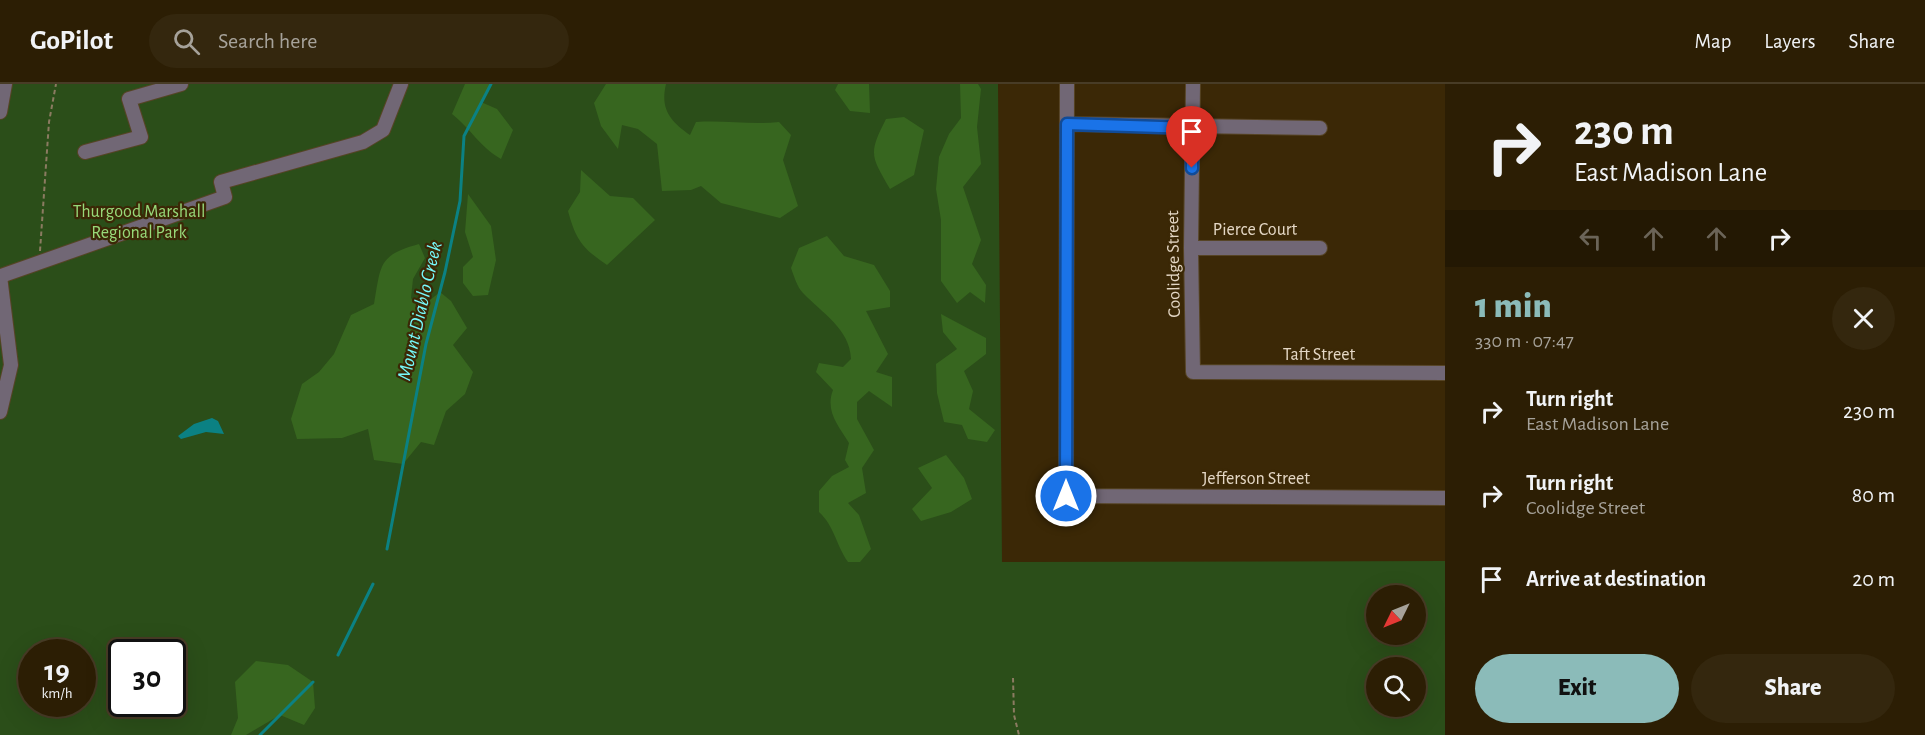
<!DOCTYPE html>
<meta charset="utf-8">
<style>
body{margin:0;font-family:"Alegreya Sans",sans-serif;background:#34270e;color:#f1f3f6;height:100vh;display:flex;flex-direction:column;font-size:22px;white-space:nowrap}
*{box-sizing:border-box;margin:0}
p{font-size:20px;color:#a6a29a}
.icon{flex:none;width:33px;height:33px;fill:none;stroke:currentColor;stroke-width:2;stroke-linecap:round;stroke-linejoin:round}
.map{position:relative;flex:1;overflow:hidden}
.side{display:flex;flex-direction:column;background:#2c1e04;width:480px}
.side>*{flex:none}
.top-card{background:#2c1e04;color:#f1f3f6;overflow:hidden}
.needle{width:39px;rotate:227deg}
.buttons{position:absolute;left:1366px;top:501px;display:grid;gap:12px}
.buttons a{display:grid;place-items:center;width:60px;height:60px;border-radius:50%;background:#2c1e04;box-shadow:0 6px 24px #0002,0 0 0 2px #483c26;font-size:30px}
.speed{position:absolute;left:18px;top:555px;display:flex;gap:12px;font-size:30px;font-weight:700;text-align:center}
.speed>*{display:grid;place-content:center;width:78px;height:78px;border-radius:50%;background:#2c1e04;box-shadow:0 6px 24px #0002,0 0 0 2px #483c26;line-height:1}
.speed small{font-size:15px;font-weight:400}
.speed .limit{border:3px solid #111;border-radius:9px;background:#fff;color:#111}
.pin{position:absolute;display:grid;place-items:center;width:51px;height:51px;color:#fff;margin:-62px -26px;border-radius:50% 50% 50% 0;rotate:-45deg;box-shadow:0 0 6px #0007}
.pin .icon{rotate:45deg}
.me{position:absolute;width:66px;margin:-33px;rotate:0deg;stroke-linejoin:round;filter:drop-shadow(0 0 4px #0008)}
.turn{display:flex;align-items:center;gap:21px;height:126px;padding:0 30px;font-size:27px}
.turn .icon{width:78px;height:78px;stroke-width:2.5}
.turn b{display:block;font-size:42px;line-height:51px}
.lanes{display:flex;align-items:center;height:57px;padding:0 30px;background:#0003;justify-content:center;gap:30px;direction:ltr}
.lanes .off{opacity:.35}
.round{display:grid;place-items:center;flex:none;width:63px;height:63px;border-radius:32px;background:#34270e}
.head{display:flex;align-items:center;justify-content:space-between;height:102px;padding:0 30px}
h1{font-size:36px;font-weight:800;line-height:45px;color:#8bbbb9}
.cta{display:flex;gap:12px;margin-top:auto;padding:12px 30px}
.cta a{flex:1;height:69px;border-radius:36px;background:#8bbbb9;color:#111;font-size:24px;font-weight:800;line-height:69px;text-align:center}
.cta a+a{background:#34270e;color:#f1f3f6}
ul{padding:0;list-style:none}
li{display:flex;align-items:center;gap:18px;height:84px;padding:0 30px}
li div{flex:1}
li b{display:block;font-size:22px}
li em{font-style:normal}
header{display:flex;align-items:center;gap:36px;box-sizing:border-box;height:84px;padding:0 30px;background:#2c1e04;border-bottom:2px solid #483c26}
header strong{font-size:28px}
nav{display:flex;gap:33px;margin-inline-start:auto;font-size:21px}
.search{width:420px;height:54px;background:#34270e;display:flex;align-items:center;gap:15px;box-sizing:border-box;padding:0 21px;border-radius:33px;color:#a6a29a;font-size:22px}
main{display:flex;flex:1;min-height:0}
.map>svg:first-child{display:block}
</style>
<header>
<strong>GoPilot</strong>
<div class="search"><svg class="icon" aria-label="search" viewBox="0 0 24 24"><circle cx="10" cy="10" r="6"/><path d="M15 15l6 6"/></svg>Search here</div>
<nav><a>Map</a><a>Layers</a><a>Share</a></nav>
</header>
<main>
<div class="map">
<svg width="1445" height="651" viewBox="0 0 1445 651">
<rect width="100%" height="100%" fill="#3b2806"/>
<path fill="#2b4e19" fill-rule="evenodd" d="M0,0H998L1002,478L1445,477V651H0ZM1377,512H1416V550H1377ZM32,568H82V620H32ZM122,568H172V620H122ZM1377,584H1416V622H1377Z"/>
<path fill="#37661f" d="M465,0H491L481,18L497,25L513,46L501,75C479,62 472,46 452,30Z
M606,0H666C660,25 670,37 690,51L696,38C725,36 751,41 779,38L791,51L783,76L798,122L780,134L721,119L701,102L691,106L662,107L657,60L638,45L622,41L618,65L601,42L594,19Z
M838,0H869L870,29L850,27L835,6Z
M960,0H978L981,5L977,43L981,80L963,103L981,156L972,180L986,201L985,219L970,208L957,219L941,197V136L936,105L939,73L949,50L961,34Z
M904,33L924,46L914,91L890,105C871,72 868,70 886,35Z
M581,86L610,112L633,114L655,136L607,181C582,164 576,156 568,127L580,108Z
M468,110L491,142L496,176L488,211L473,212L463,199V183L473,173L465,148Z
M827,152L844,172L874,181L890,207V223L866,227L888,270L876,288L892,293V323L869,307L857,318V335L874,366L862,384L866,409L848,419L859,431L871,465L860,478H848C835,459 835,443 819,428V407L832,392L849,383L845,376L849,359C838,341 825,327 833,306L816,288L819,279L843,283L851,275C850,245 822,229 803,209C797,203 794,192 791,184L799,164Z
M419,160L425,174L413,195L411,214L419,225L440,208L451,217L467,244L453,261L473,288L465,310L446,327L434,361L421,358L403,380L374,376L368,345L342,354L297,355L291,335L302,300L319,288L334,270L351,231L374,220C381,181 378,171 419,160Z
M941,230L986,254V270L964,287L973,307L969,325L995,346L987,358L968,355L962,341L944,338L937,309L936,280L957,265L943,248Z
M946,371L964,394L972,415L951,428L921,437L912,425L932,404L918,384Z
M256,577L288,581L313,598L315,624L304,641L280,631L246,651H231L238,634L235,598Z"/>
<path fill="#0b8183" d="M212,334L218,337L224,350L206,348L181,355L178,352L194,340Z"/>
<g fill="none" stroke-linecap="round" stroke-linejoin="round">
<path stroke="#0b8183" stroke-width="3" d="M387,465L426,260L445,188L460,117L464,52L491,0
M338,571L373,500
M260,651L313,598"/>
<g stroke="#564425" stroke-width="16">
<path id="minor" d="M1067,0L1066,412L1445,414
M1193,0L1191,164L1193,288L1445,289
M0,28L5,0
M1067,40L1320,44
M85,68L141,53L129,15L181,0
M1191,164H1320
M0,192L11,281L0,328
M1,192L225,113L221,98L363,58L383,46L401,0"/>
</g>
<path stroke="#8b7b61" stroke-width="2" stroke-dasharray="4.5 3" stroke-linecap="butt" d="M40,167L49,38L56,0
M1013,594L1014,631L1019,651"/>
<use href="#minor" stroke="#716775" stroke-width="14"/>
</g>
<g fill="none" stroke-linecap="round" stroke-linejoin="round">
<g stroke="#114b97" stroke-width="15">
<path id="route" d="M1066,412L1067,40L1192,44V84"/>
</g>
<use href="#route" stroke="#1a73e8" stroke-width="10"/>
</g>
<g text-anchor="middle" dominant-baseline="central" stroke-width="4.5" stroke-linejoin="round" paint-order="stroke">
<g font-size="18" fill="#97d979" stroke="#3b2806">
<text x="139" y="128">Thurgood Marshall<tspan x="139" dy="21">Regional Park</tspan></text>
</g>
<g font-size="18" fill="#e5d8c6" stroke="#3b2806">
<text x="1255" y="146">Pierce Court</text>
<text transform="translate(1174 180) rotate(-91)">Coolidge Street</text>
<text x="1319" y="271">Taft Street</text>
<text x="1256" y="395">Jefferson Street</text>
</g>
<g font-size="20" font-style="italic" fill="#76f8fa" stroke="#3b2806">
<text transform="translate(420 227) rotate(-77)">Mount Diablo Creek</text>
</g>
</g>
</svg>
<div class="buttons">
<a><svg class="needle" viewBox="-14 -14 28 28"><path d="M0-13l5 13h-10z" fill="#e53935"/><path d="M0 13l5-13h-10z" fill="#a6a29a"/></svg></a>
<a><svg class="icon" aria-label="search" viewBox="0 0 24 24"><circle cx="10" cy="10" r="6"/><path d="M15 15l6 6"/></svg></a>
</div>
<div class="speed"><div>19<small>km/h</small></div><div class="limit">30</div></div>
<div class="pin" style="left:1192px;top:84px;background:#d93025"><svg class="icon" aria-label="arrive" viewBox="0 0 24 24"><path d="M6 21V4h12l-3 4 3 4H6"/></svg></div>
<svg class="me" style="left:1066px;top:412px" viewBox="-20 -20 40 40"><circle r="17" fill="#1a73e8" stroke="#fff" stroke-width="3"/><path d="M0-11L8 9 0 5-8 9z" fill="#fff"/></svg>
</div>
<section class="side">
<div class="top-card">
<div class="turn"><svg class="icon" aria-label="right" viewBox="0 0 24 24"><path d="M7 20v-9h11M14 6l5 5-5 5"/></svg><div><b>230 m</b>East Madison Lane</div></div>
<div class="lanes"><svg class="icon off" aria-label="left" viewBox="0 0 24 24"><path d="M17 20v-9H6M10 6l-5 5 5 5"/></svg><svg class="icon off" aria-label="ahead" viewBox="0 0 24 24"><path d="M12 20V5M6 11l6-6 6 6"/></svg><svg class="icon off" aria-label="ahead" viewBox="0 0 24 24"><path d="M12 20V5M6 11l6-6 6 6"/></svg><svg class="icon" aria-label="right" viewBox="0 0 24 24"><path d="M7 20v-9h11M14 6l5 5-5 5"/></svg></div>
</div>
<div class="head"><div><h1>1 min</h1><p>330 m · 07:47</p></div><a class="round"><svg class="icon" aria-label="close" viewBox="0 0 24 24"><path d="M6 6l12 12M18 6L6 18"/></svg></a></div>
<ul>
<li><svg class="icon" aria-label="right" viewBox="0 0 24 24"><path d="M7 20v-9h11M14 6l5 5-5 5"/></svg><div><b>Turn right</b><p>East Madison Lane</p></div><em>230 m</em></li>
<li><svg class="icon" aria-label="right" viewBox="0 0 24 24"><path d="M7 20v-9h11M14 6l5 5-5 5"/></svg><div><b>Turn right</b><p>Coolidge Street</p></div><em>80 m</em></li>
<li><svg class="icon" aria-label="arrive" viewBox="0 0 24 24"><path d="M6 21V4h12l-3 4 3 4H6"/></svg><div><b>Arrive at destination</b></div><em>20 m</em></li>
</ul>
<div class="cta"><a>Exit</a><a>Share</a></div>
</section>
</main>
